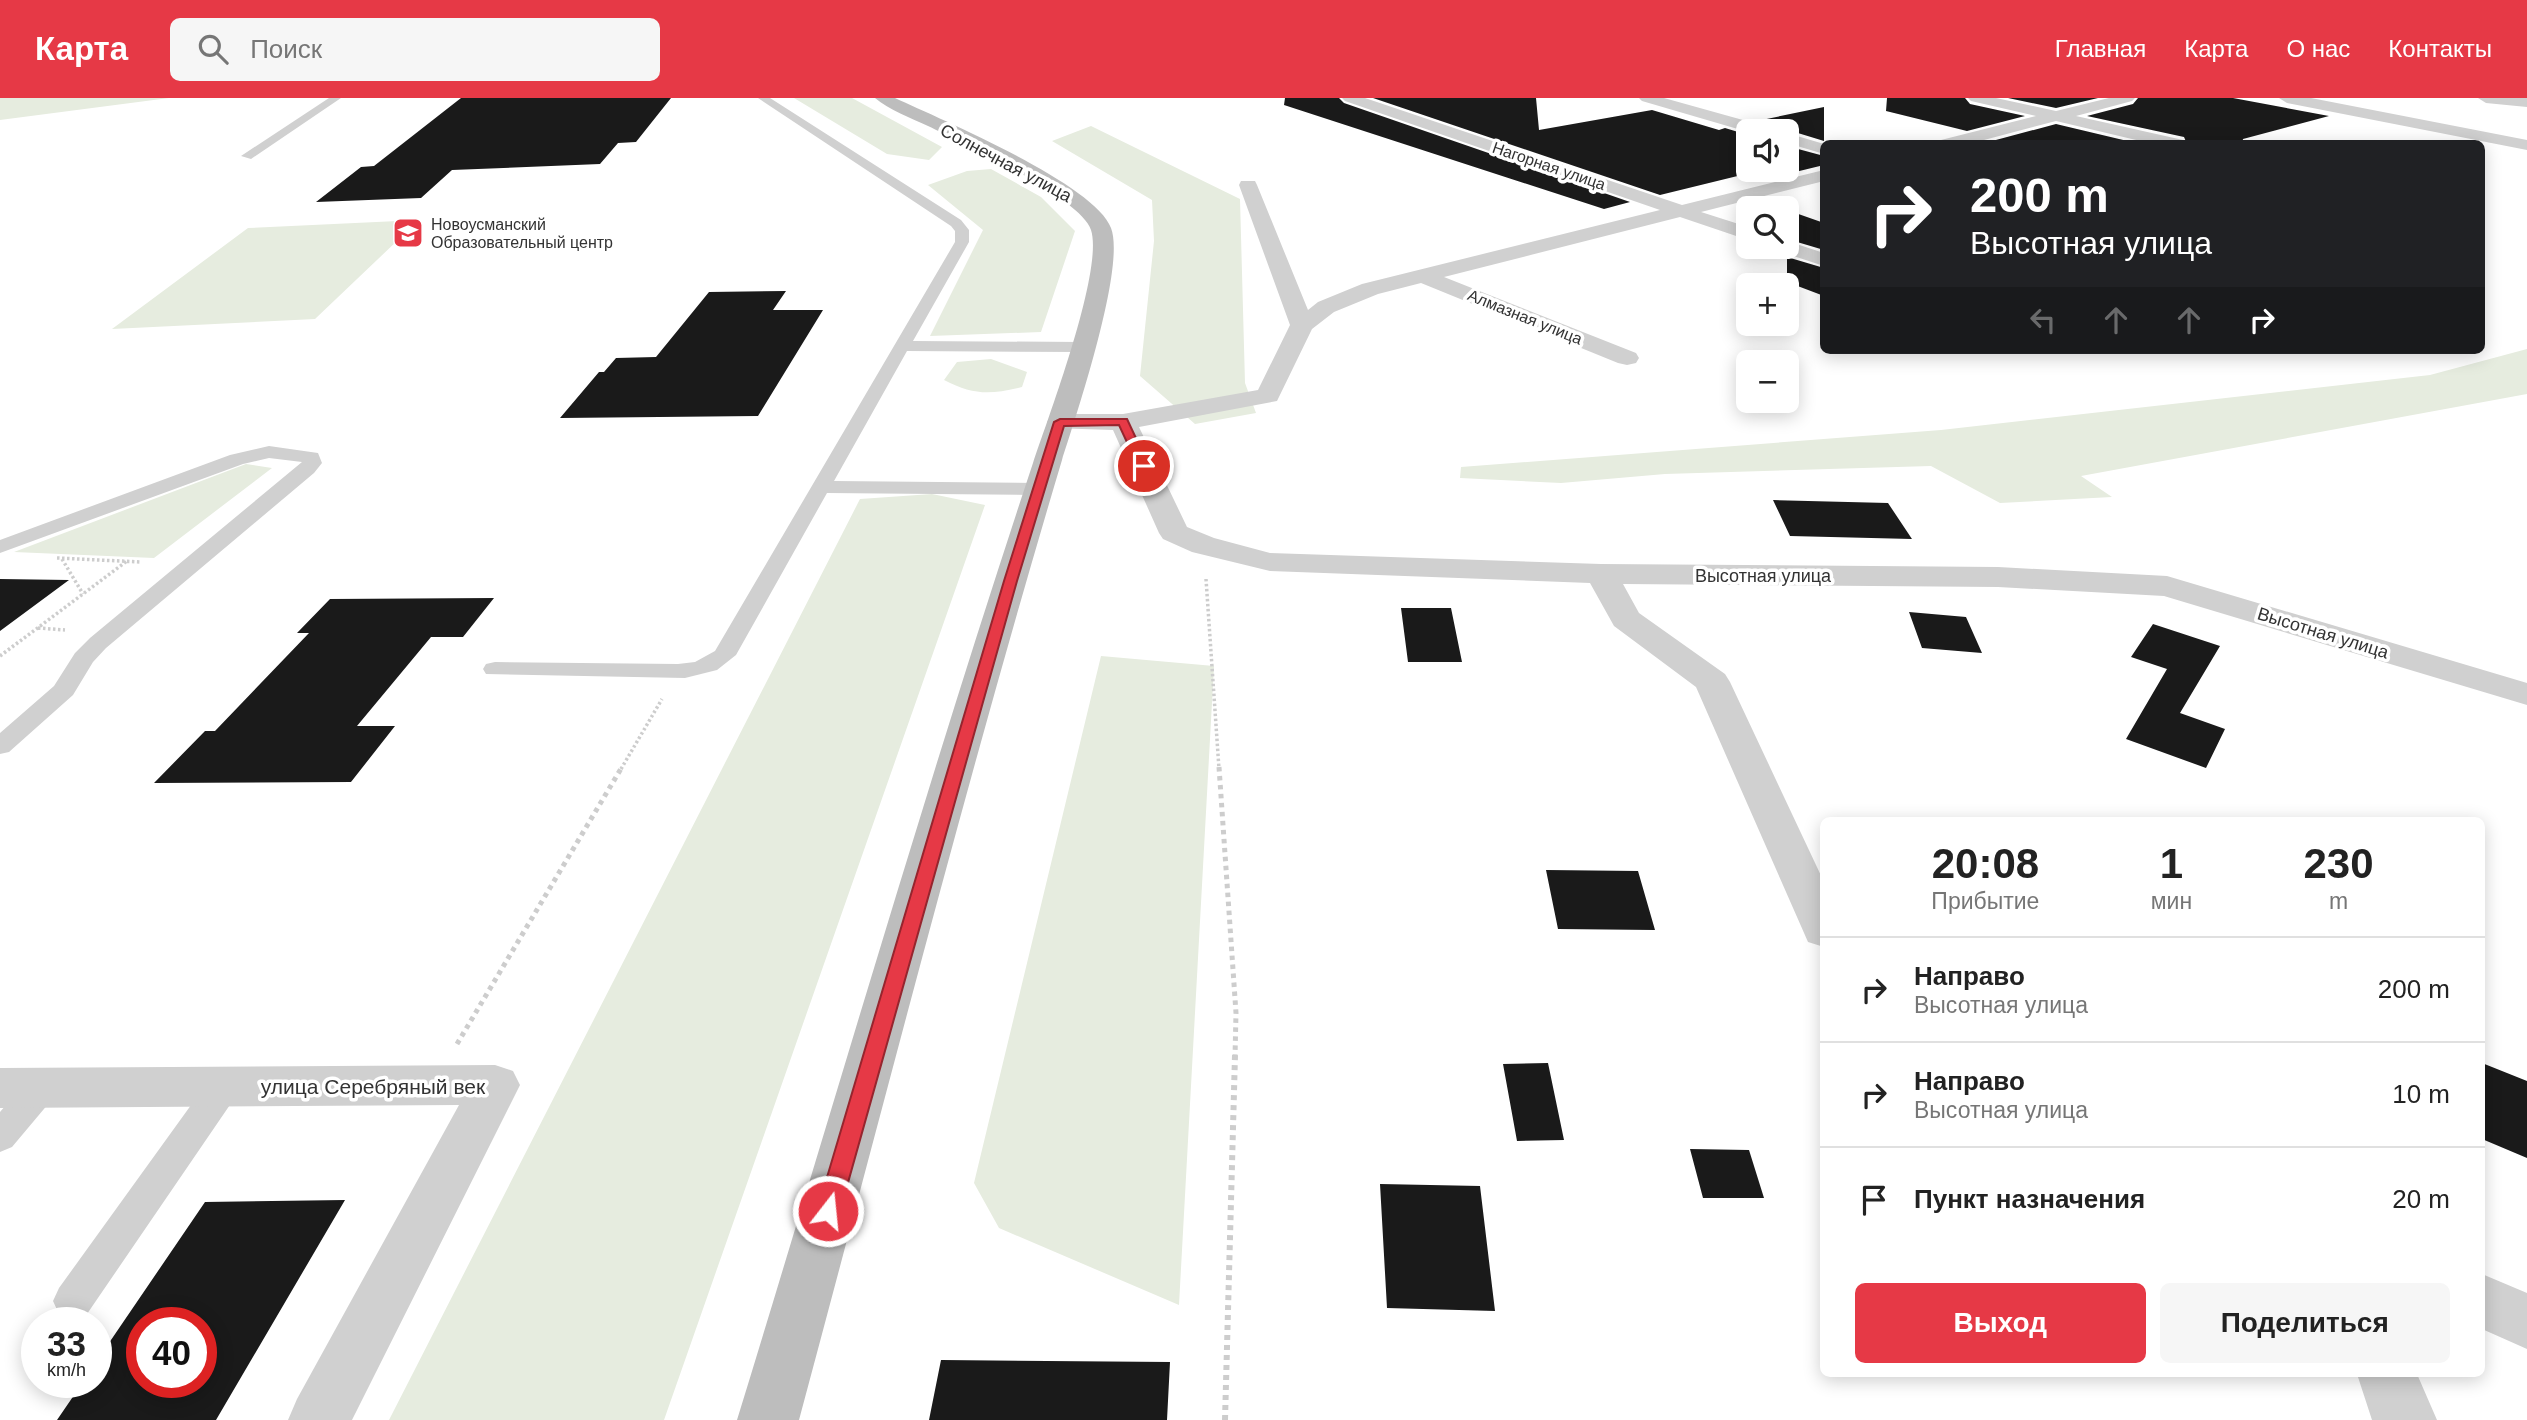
<!DOCTYPE html>
<html lang="ru">
<meta charset="utf-8">
<style>
body{margin:0;font-family:Helvetica,sans-serif;background:#f6f6f6;color:#222;height:100vh;display:flex;flex-direction:column;font-size:26px;white-space:nowrap}
*{box-sizing:border-box;margin:0}
p{font-size:23px;color:#767676}
.icon{flex:none;width:38px;height:38px;fill:none;stroke:currentColor;stroke-width:2;stroke-linecap:round;stroke-linejoin:round}
.map{position:relative;flex:1;overflow:hidden}
.panel{position:absolute;left:1820px;top:719px;width:665px;height:560px;display:flex;flex-direction:column;background:#fff;border-radius:10px;box-shadow:0 4px 18px #0003}
.panel>*{flex:none}
.banner{position:absolute;left:1820px;top:42px;width:665px;height:214px;border-radius:10px;box-shadow:0 4px 18px #0003;background:#202124;color:#fff;overflow:hidden}
.buttons{position:absolute;left:1736px;top:21px;display:grid;gap:14px}
.buttons a{display:grid;place-items:center;width:63px;height:63px;border-radius:10px;background:#fff;box-shadow:0 4px 18px #0003;font-size:35px}
.speed{position:absolute;left:21px;top:1209px;display:flex;gap:14px;font-size:35px;font-weight:700;text-align:center}
.speed>*{display:grid;place-content:center;width:91px;height:91px;border-radius:50%;background:#fff;box-shadow:0 4px 18px #0003;line-height:1}
.speed small{font-size:18px;font-weight:400}
.speed .limit{border:10px solid #d22;background:#fff;color:#111}
.pin{position:absolute;display:grid;place-items:center;width:60px;height:60px;color:#fff;margin:-30px;border:4px solid #fff;border-radius:50%;box-shadow:0 2px 7px #0007}
.me{position:absolute;width:77px;margin:-38px;rotate:16deg;stroke-linejoin:round;filter:drop-shadow(0 0 5px #0008)}
.turn{display:flex;align-items:center;gap:24px;height:147px;padding:0 35px;font-size:32px}
.turn .icon{width:91px;height:91px;stroke-width:2.5}
.turn b{display:block;font-size:49px;line-height:60px}
.lanes{display:flex;align-items:center;height:66px;padding:0 35px;background:#0003;justify-content:center;gap:35px;direction:ltr}
.lanes .off{opacity:.35}
.eta{display:flex;justify-content:space-evenly;align-items:center;height:119px;text-align:center}
.eta b{font-size:42px;font-weight:800;line-height:49px}
.button{display:flex;gap:14px;margin-top:auto;padding:14px 35px}
.button a{flex:1;height:80px;border-radius:10px;background:#e63946;color:#fff;font-size:28px;font-weight:800;line-height:80px;text-align:center}
.button a+a{background:#f6f6f6;color:#222}
ul{padding:0;list-style:none}
li{display:flex;align-items:center;gap:21px;height:105px;padding:0 35px;border-top:2px solid #e0e0e0}
li div{flex:1}
li b{display:block;font-size:26px}
li em{font-style:normal}
header{display:flex;align-items:center;gap:42px;box-sizing:border-box;height:98px;padding:0 35px;background:#e63946;color:#fff}
header strong{font-size:33px}
nav{display:flex;gap:38px;margin-inline-start:auto;font-size:24px}
.search{width:490px;height:63px;background:#f6f6f6;display:flex;align-items:center;gap:18px;box-sizing:border-box;padding:0 24px;border-radius:10px;color:#767676;font-size:26px}
.map>svg:first-child{display:block}
</style>
<header>
<strong>Карта</strong>
<div class="search"><svg class="icon" aria-label="search" viewBox="0 0 24 24"><circle cx="10" cy="10" r="6"/><path d="M15 15l6 6"/></svg>Поиск</div>
<nav><a>Главная</a><a>Карта</a><a>О нас</a><a>Контакты</a></nav>
</header>
<div class="map">
<svg width="2527" height="1322" viewBox="0 0 2527 1322">
<rect width="100%" height="100%" fill="#fff"/>
<path fill="#e6ecdf" d="M0,0H169L0,22Z
M794,0H852L942,49L929,62L887,56Z
M1091,28L1240,101L1245,285L1256,315L1195,326L1140,278L1154,143L1152,102L1052,43Z
M991,71L1041,99L1075,133L1041,234L930,238L983,132L928,87L967,73Z
M419,122L315,221L112,231L248,130Z
M2527,251V296L2081,378L2112,399L2000,405L1931,368L1665,376L1561,385L1460,380L1461,369L1941,332L2430,277Z
M991,261L1027,274L1022,289C990,297 973,297 944,282L957,264Z
M246,366L272,370L154,460L14,454Z
M932,396L985,407L664,1322H389L860,401Z
M1101,558L1214,568L1179,1207L999,1130L974,1085Z"/>
<path fill="#1a1a1a" fill-rule="evenodd" d="M461,0H671L636,44L618,45L600,66L452,72L421,100L316,104L361,69L374,68Z
M1285,0H1339L1344,5L1630,104L1604,111L1284,7Z
M1373,0H1536L1539,32L1652,12L1719,32L1725,30L1748,37V72H1762L1660,97Z
M1887,0H1965L1970,6L2025,18L1967,33L1886,13Z
M2008,0H2098L2056,10Z
M2138,0H2233L2329,18L2243,41L2242,46H2187L2184,39L2087,18L2133,6Z
M1824,9V43L1788,32L1773,33L1769,26L1757,23Z
M2056,26L2140,46H1981Z
M1787,48L1824,58V67L1787,76Z
M1787,112L1824,125V152L1787,141Z
M1787,159L1824,170V198L1787,184Z
M786,193L773,212H823L758,318L560,320L599,274H604L616,260L656,259L709,194Z
M1773,402L1888,405L1912,441L1790,438Z
M0,481L69,482L0,533Z
M494,500L463,539H431L357,628H395L351,684L154,685L205,633H215L309,535H297L330,501Z
M1401,510H1451L1462,564H1408Z
M1909,514L1966,519L1982,555L1922,550Z
M2153,526L2220,548L2180,615L2225,631L2206,670L2126,641L2167,571L2131,559Z
M1546,772L1638,773L1655,832L1558,831Z
M1548,965L1564,1042L1517,1043L1503,966Z
M2482,965L2527,983V1060L2482,1041Z
M1690,1051L1749,1052L1764,1100H1703Z
M1380,1086L1480,1088L1495,1213L1387,1210Z
M345,1102L216,1322H57L83,1284H96V1264L205,1104ZM142,1225H201V1284H142Z
M941,1262L1170,1264L1167,1322H929Z"/>
<g fill="none" stroke-linecap="round" stroke-linejoin="round">
<path stroke="#cdcdcd" stroke-width="3.5" stroke-dasharray="2.5 2.5" stroke-linecap="butt" d="M57,460L141,464
M62,461L83,496
M1206,481L1219,671
M38,530L65,532
M0,558L127,463
M621,671L662,601"/>
<path stroke="#cdcdcd" stroke-width="5" stroke-dasharray="4.5 4.5" stroke-linecap="butt" d="M1219,669L1236,915L1235,959
M457,946L622,669"/>
<path stroke="#cdcdcd" stroke-width="6" stroke-dasharray="5 5" stroke-linecap="butt" d="M1225,1322L1235,957"/>
<path fill="#d0d0d0" fill-rule="evenodd" d="M329,0H341L251,61L241,58Z
M758,0H770L961,122L969,132V144L913,243L1081,244L1089,249L1081,254L907,253L834,383L1039,385L1046,387L1049,391L1046,395L1039,397L827,395L736,557L717,572L685,580L486,576L483,571L486,566L495,564L678,566L695,564L715,553L955,144V133L951,128Z
M269,348L318,355L322,365L314,375L106,550L93,564L73,597L9,654L0,656V635L54,588L75,555L90,540L302,364L269,360L243,366L0,455V442L230,357Z
M224,974L236,978L241,988L236,998L87,1216L73,1221L59,1216L53,1203L59,1190L212,978Z
M42,975L54,979L59,989L54,999L12,1049L0,1054V1014L30,979Z"/>
<path fill="#d0d0d0" fill-rule="evenodd" d="M1342,0H1365L1682,107L1824,72V83L1701,114L1748,129V142L1680,119L1444,179L1636,255L1639,260L1636,265L1627,267L1618,265L1421,185L1378,196L1334,214L1312,231L1277,303L1139,329L1187,429L1214,440L1270,455L1601,466L1998,469L2167,478L2527,585V607L2164,498L1998,489L1623,486L1639,515L1725,576L1730,584L1824,784V849L1808,844L1696,589L1614,528L1590,485L1270,473L1192,454L1163,441L1159,435L1113,332L1051,330L1047,324L1051,318L1060,316H1123L1258,292L1290,227L1239,87L1241,83H1255L1257,87L1308,212L1318,204L1362,186L1660,112L1345,3Z
M1639,0H1664L1768,29L1770,33L1748,34L1642,3Z
M1968,0H1996L2056,13L2109,0H2135L2132,3L2076,18L2183,42L2185,46H2153L2056,23L1969,46H1939L1941,42L2036,18L1971,3Z
M2279,0H2311L2527,42V52L2287,5Z
M2478,0H2527V9L2486,5Z
M1787,35L1824,46V56L1787,45Z
M1787,143L1824,155V168L1778,153L1775,149H1787Z
M495,967L513,973L520,987L352,1322H288L297,1301L459,1007L0,1010V970Z
M2482,1176L2527,1195V1251L2482,1231Z
M2357,1276H2417L2437,1322H2372Z"/>
<path fill="#bdbdbd" fill-rule="evenodd" d="M875,0H895C940,21 1095,86 1111,130C1126,169 1076,318 1062,362C967,680 885,1002 799,1322H737C835,1003 928,681 1033,365C1048,320 1104,172 1091,132C1081,100 961,44 928,28C911,20 889,12 875,0Z"/>
</g>
<path fill="#e63946" stroke="#96252e" stroke-width="2" d="M1127,321L1149,368L1148,371L1138,368L1119,327L1064,328L1017,483L840,1113L836,1120L828,1122L821,1120L817,1113L1004,483L1054,324L1060,321Z"/>
<defs>
<g id="school-square" transform="scale(1.575)"><rect x="-9" y="-9" width="18" height="18" rx="4" fill="#e63946" stroke="#fff"/><path d="M0-5L7-2L0 1L-7-2ZM-4 1L0 2.5L4 1V4Q0 6-4 4Z" fill="#fff"/></g>
</defs>
<g fill-rule="evenodd">
<use href="#school-square" x="408" y="135"/>
</g>
<g text-anchor="middle" dominant-baseline="central" stroke-width="7" stroke-linejoin="round" paint-order="stroke">
<g font-size="16" fill="#333" stroke="#fff">
<text transform="translate(1549 68) rotate(19)">Нагорная улица</text>
<text transform="translate(1525 219) rotate(22)">Алмазная улица</text>
</g>
<g font-size="16" fill="#333" stroke="#fff" text-anchor="start">
<text x="431" y="126">Новоусманский<tspan x="431" dy="18">Образовательный центр</tspan></text>
</g>
<g font-size="18" fill="#333" stroke="#fff">
<text transform="translate(1006 65) rotate(28)">Солнечная улица</text>
<text x="1763" y="478">Высотная улица</text>
<text transform="translate(2323 535) rotate(17)">Высотная улица</text>
</g>
<g font-size="21" fill="#333" stroke="#fff">
<text x="373" y="988">улица Серебряный век</text>
</g>
</g>
</svg>
<div class="buttons">
<a><svg class="icon" aria-label="sound" viewBox="0 0 24 24"><path d="M4 9h4l5-4v14l-5-4H4zM17 9q2 3 0 6"/></svg></a>
<a><svg class="icon" aria-label="search" viewBox="0 0 24 24"><circle cx="10" cy="10" r="6"/><path d="M15 15l6 6"/></svg></a>
<a>+</a>
<a>−</a>
</div>
<div class="speed"><div>33<small>km/h</small></div><div class="limit">40</div></div>
<div class="pin" style="left:1144px;top:368px;background:#d93025"><svg class="icon" aria-label="arrive" viewBox="0 0 24 24"><path d="M6 21V4h12l-3 4 3 4H6"/></svg></div>
<svg class="me" style="left:828px;top:1113px" viewBox="-20 -20 40 40"><circle r="17" fill="#e63946" stroke="#fff" stroke-width="3"/><path d="M0-11L8 9 0 5-8 9z" fill="#fff"/></svg>
<div class="banner">
<div class="turn"><svg class="icon" aria-label="right" viewBox="0 0 24 24"><path d="M7 20v-9h11M14 6l5 5-5 5"/></svg><div><b>200 m</b>Высотная улица</div></div>
<div class="lanes"><svg class="icon off" aria-label="left" viewBox="0 0 24 24"><path d="M17 20v-9H6M10 6l-5 5 5 5"/></svg><svg class="icon off" aria-label="ahead" viewBox="0 0 24 24"><path d="M12 20V5M6 11l6-6 6 6"/></svg><svg class="icon off" aria-label="ahead" viewBox="0 0 24 24"><path d="M12 20V5M6 11l6-6 6 6"/></svg><svg class="icon" aria-label="right" viewBox="0 0 24 24"><path d="M7 20v-9h11M14 6l5 5-5 5"/></svg></div>
</div>
<section class="panel">
<div class="eta">
<div><b>20:08</b><p>Прибытие</p></div>
<div><b>1</b><p>мин</p></div>
<div><b>230</b><p>m</p></div>
</div>
<ul>
<li><svg class="icon" aria-label="right" viewBox="0 0 24 24"><path d="M7 20v-9h11M14 6l5 5-5 5"/></svg><div><b>Направо</b><p>Высотная улица</p></div><em>200 m</em></li>
<li><svg class="icon" aria-label="right" viewBox="0 0 24 24"><path d="M7 20v-9h11M14 6l5 5-5 5"/></svg><div><b>Направо</b><p>Высотная улица</p></div><em>10 m</em></li>
<li><svg class="icon" aria-label="arrive" viewBox="0 0 24 24"><path d="M6 21V4h12l-3 4 3 4H6"/></svg><div><b>Пункт назначения</b></div><em>20 m</em></li>
</ul>
<div class="button"><a>Выход</a><a>Поделиться</a></div>
</section>
</div>
